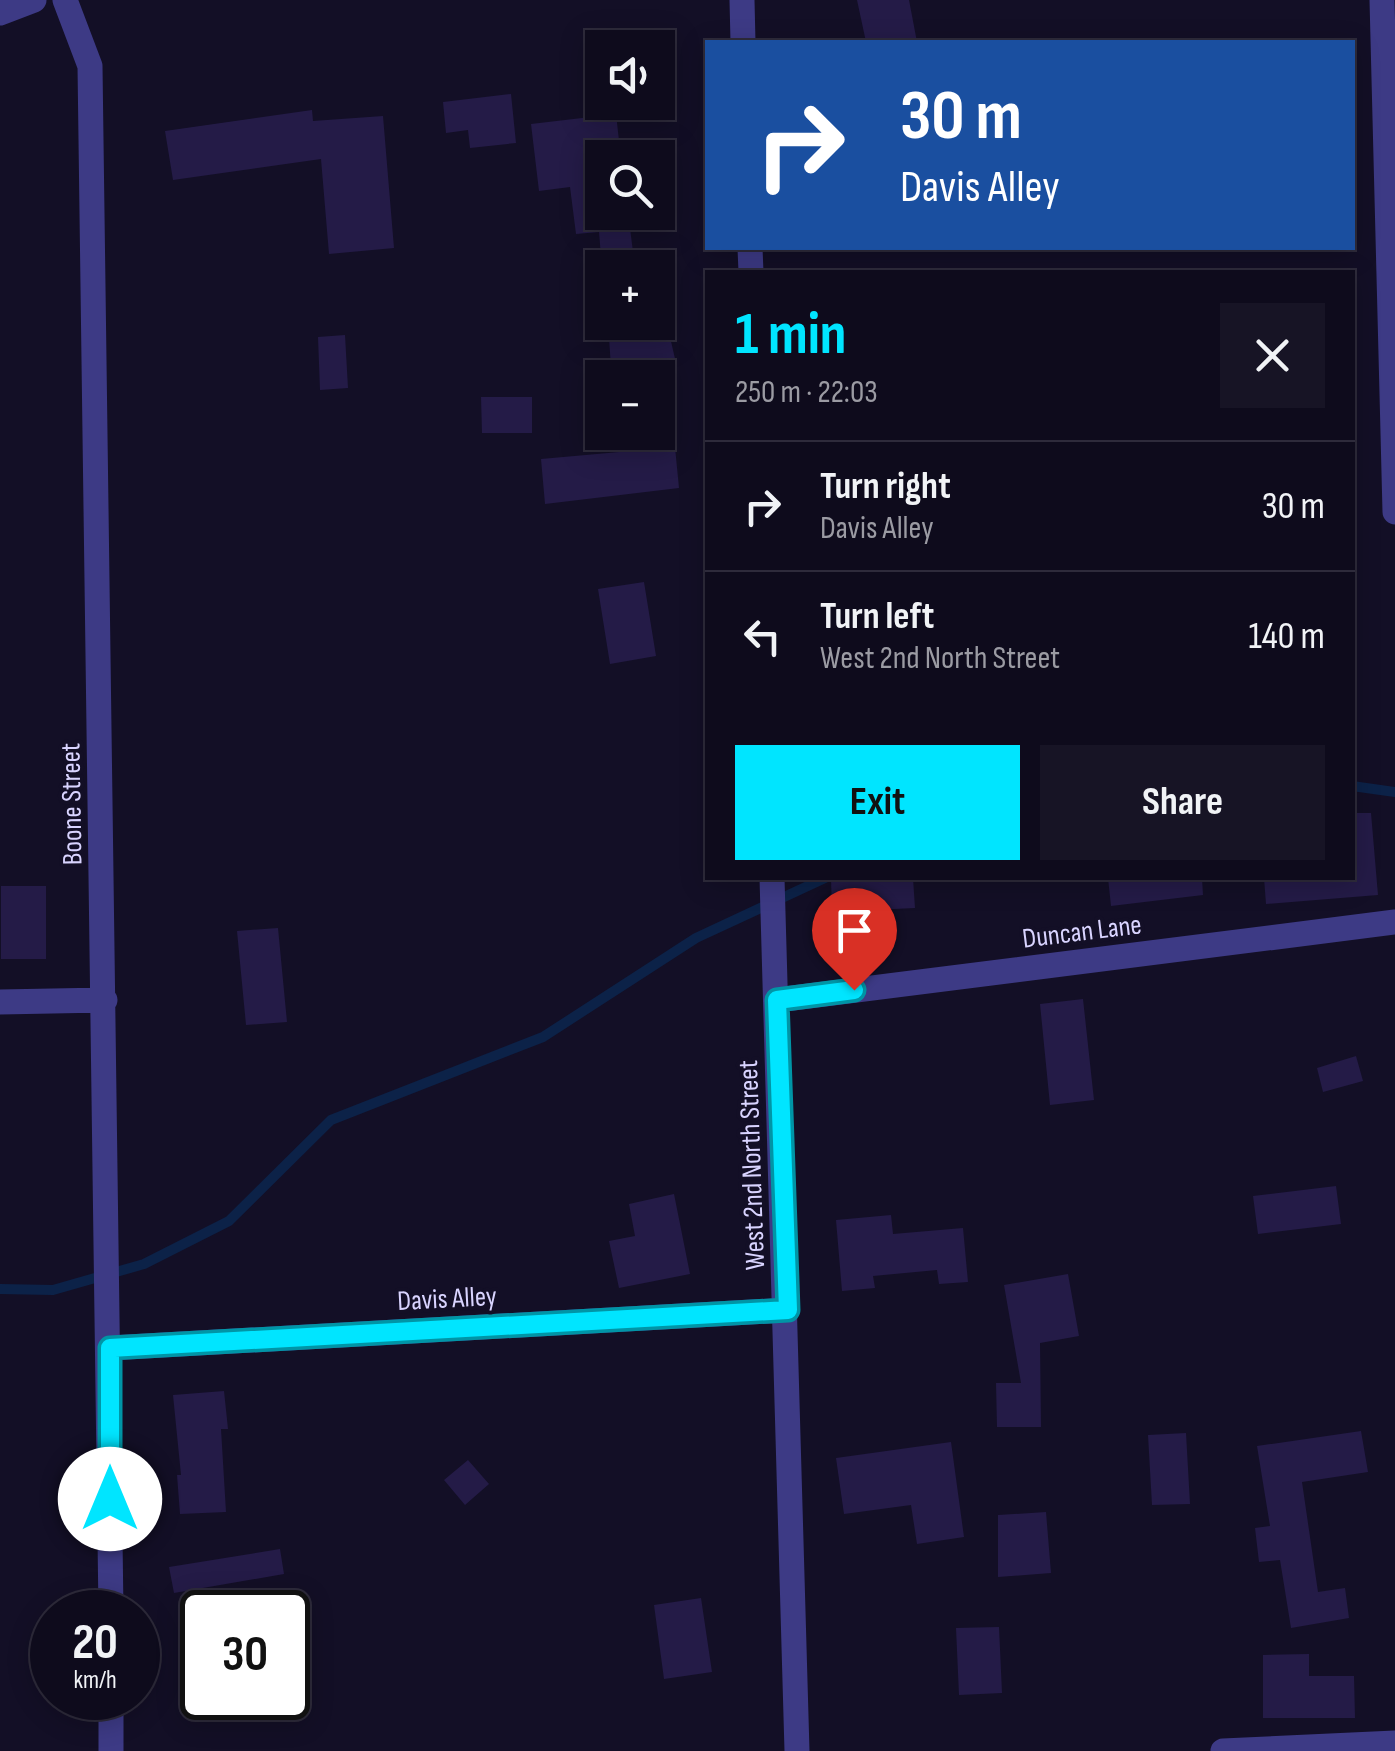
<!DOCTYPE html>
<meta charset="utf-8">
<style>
body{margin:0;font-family:"Sofia Sans Condensed",sans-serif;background:#171425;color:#f1f3f6;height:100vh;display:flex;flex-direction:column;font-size:38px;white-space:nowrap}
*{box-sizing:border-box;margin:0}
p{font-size:32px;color:#9b9ba3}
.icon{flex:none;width:55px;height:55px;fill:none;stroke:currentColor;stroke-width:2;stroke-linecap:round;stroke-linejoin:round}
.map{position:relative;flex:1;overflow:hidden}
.details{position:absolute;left:705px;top:270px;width:650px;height:610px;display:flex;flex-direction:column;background:#0e0b1c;border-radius:0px;box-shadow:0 5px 25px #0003,0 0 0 2px #2e2b3b}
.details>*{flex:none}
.top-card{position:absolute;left:705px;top:40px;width:650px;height:210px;border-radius:0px;box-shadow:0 5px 25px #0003,0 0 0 2px #2e2b3b;background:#1a4fa0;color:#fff;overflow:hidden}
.controls{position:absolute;left:585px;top:30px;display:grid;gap:20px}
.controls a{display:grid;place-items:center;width:90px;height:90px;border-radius:0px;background:#0e0b1c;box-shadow:0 5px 25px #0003,0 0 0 2px #2e2b3b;font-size:50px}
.speed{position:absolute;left:30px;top:1590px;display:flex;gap:20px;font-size:50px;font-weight:700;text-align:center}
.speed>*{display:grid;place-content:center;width:130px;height:130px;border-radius:50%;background:#0e0b1c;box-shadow:0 5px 25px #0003,0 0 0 2px #2e2b3b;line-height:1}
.speed small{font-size:25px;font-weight:400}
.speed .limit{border:5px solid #111;border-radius:15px;background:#fff;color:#111}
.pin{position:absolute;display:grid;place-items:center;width:85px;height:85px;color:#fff;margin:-102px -42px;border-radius:50% 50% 50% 0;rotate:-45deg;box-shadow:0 0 10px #0007}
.pin .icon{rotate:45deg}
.me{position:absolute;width:110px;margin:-55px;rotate:0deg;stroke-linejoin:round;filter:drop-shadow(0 0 8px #0008)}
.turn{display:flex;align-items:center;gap:35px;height:210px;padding:0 30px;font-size:45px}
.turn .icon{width:130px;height:130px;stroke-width:2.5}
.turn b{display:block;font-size:70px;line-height:85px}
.round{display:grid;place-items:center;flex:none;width:105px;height:105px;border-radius:0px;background:#171425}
.summary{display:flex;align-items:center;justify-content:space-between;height:170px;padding:0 30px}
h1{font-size:60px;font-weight:700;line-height:75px;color:#00e5ff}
.action{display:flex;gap:20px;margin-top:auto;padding:20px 30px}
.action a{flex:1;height:115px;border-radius:0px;background:#00e5ff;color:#111;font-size:40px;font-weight:700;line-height:115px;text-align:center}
.action a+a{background:#171425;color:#f1f3f6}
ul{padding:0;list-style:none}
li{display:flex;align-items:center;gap:30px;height:130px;padding:0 30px;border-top:2px solid #2e2b3b}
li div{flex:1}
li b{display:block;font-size:38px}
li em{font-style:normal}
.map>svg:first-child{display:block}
</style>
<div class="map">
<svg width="1395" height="1751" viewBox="0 0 1395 1751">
<rect width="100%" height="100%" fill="#130f26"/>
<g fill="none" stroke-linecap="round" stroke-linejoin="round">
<path stroke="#0c2248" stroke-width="10" d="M1352,786L1395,792
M0,1289L53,1290L144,1264L229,1221L331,1120L543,1037L696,938L825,878"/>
</g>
<path fill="#241b47" d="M857,0H909L917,42H866Z
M511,94L516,143L470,148L468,130L446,133L443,102Z
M312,110L313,121L383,116L394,248L329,254L321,159L173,180L165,131Z
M616,114L621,158H602V212H628L635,268H602L599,232L576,234L570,187L539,191L531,124Z
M667,324L676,363L620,377L618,367H611L609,338Z
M345,335L348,388L320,390L318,337Z
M481,397H532V433H482Z
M675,447L679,488L545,504L541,459Z
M644,582L656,656L610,664L598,589Z
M1352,813H1371L1378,895L1266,904L1264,878H1352Z
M831,878H913L915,908L832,912Z
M1108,878H1202L1203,895L1111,906Z
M1,886H46V959H1Z
M278,928L287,1022L246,1025L237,931Z
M1083,999L1094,1100L1050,1105L1040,1004Z
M1356,1056L1363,1081L1323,1092L1317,1068Z
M1336,1186L1341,1224L1258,1234L1253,1196Z
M674,1194L690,1274L619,1288L609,1241L635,1236L629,1204Z
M891,1215L893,1234L963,1228L968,1282L939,1284L937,1270L873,1276L875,1288L842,1291L836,1220Z
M1068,1274L1079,1336L1040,1343L1041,1427H997L996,1383H1021L1004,1285Z
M224,1391L228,1429H221L226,1512L180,1514L177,1475H181L173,1395Z
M1361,1431L1368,1472L1302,1482L1318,1592L1345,1588L1349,1618L1291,1628L1280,1560L1259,1562L1255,1528L1270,1526L1257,1446Z
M1186,1433L1190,1504L1152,1505L1148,1435Z
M951,1442L964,1537L917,1544L911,1505L844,1514L836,1458Z
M468,1460L489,1484L465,1505L444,1480Z
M1046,1512L1051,1573L998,1577V1515Z
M280,1549L284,1574L174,1593L169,1567Z
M701,1598L712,1672L664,1679L654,1605Z
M999,1627L1002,1693L959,1695L956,1628Z
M1309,1654V1676H1354L1355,1718H1263V1655Z"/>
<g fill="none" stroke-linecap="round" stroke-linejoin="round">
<path stroke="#3d3a85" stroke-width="25" d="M65,0L90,66L111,1612
M742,0L743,42
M1382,0L1395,512
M0,13L34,0
M750,248L751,272
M772,878L797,1751
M777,1000L1395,922
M0,1002L105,1000
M110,1348L787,1310
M111,1698V1751
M1223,1751L1395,1743"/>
</g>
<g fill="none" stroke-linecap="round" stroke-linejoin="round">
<g stroke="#0095a6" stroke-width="25">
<path id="route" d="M110,1499V1348L788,1310L777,1000L854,990"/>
</g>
<use href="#route" stroke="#00e5ff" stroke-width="18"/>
</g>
<g text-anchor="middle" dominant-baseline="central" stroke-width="8" stroke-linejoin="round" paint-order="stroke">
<g font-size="28" fill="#d9d4ff" stroke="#130f26">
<text transform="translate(72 804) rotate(-91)">Boone Street</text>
<text transform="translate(1082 932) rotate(-7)">Duncan Lane</text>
<text transform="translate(752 1165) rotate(-92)">West 2nd North Street</text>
<text transform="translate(447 1299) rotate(-3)">Davis Alley</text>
</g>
</g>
</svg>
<div class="controls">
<a><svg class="icon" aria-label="sound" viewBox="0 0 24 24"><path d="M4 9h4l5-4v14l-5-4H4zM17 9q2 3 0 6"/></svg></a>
<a><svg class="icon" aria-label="search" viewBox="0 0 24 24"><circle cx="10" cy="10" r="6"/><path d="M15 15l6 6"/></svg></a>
<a>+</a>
<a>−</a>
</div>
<div class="speed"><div>20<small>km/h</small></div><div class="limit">30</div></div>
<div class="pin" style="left:854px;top:990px;background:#d93025"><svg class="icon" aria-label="arrive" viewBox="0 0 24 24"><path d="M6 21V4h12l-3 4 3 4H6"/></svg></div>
<svg class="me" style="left:110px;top:1499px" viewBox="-20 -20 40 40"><circle r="19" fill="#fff"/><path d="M0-13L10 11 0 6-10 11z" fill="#00e5ff"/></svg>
<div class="top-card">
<div class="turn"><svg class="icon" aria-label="right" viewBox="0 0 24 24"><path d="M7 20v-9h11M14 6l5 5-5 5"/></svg><div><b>30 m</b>Davis Alley</div></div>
</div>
<section class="details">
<div class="summary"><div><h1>1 min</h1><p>250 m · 22:03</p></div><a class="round"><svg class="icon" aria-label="close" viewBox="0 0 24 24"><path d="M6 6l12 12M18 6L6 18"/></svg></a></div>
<ul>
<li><svg class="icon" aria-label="right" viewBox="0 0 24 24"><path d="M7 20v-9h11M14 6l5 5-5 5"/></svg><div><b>Turn right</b><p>Davis Alley</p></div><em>30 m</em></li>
<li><svg class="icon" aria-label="left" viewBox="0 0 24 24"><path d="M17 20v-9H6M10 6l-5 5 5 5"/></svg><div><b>Turn left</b><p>West 2nd North Street</p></div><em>140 m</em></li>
</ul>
<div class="action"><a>Exit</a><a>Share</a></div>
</section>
</div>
